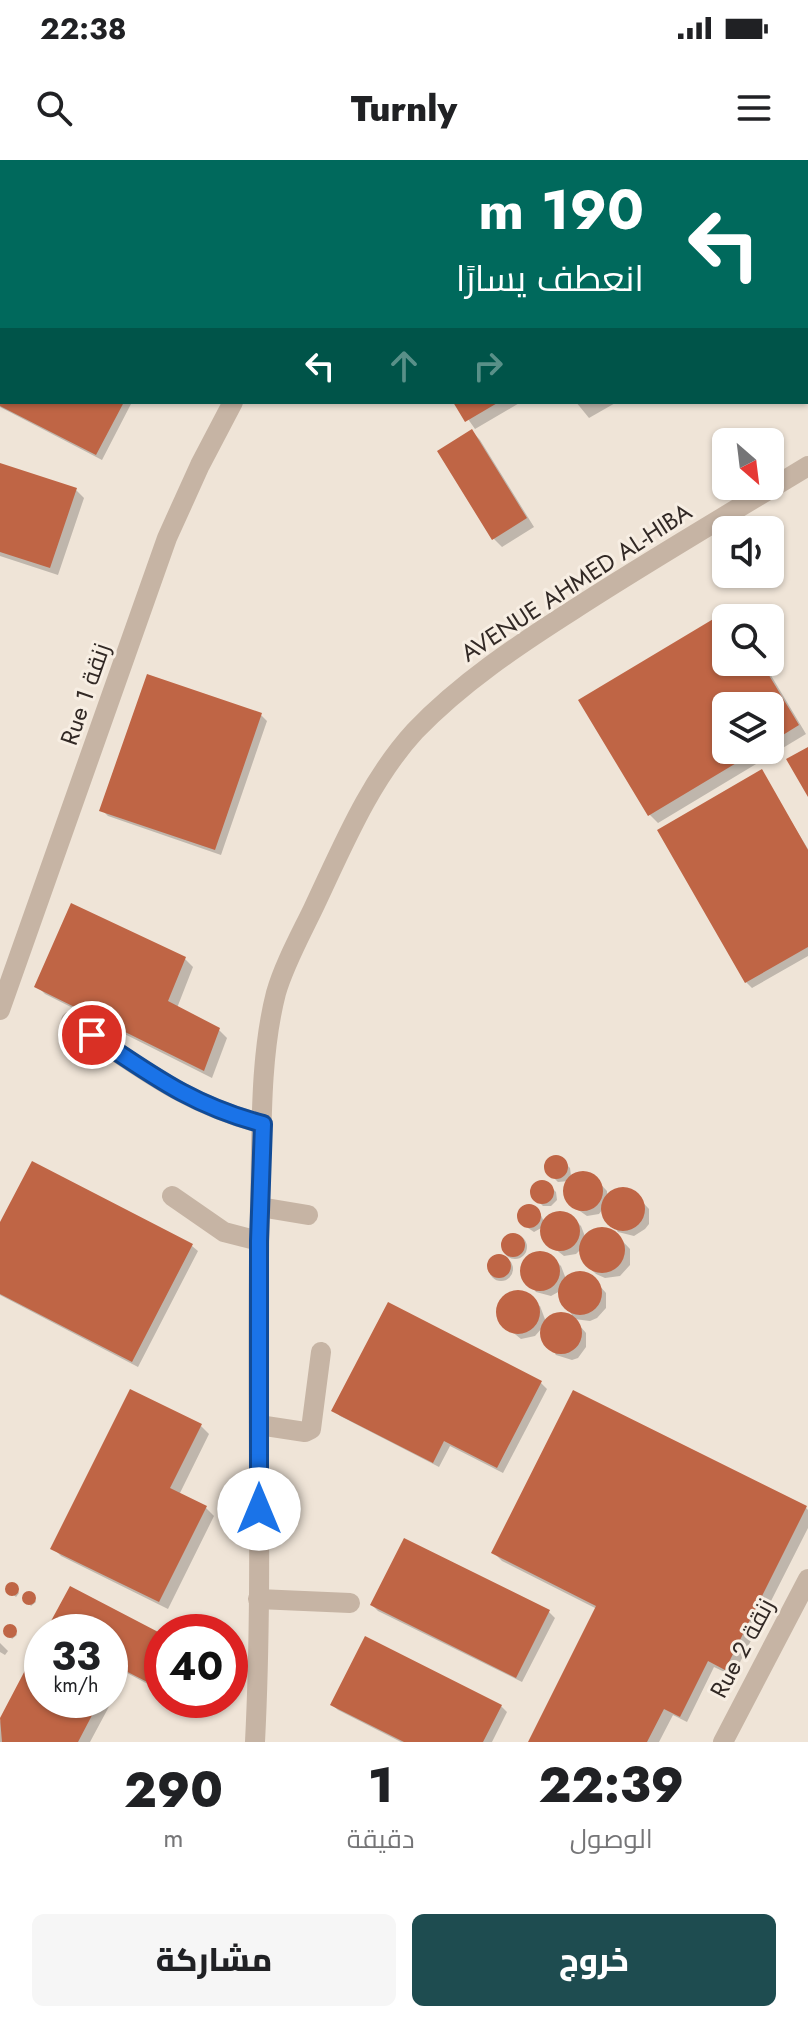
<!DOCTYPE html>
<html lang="ar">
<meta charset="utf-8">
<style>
body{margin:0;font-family:Jost,Cairo,sans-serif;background:#f6f6f6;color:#202124;direction:rtl;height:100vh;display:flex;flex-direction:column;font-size:30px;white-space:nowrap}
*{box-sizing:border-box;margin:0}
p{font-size:26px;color:#757577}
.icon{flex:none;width:44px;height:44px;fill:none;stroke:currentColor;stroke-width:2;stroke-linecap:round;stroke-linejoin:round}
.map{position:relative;height:1582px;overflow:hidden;direction:ltr}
.details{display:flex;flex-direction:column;background:#fff;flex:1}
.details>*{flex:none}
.banner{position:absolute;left:0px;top:0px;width:808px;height:244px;box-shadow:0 2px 6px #0004;direction:rtl;background:#00695c;color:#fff;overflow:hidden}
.needle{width:52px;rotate:152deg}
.controls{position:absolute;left:712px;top:268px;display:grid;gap:16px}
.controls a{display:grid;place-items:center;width:72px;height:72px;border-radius:12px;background:#fff;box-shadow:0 2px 6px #0004;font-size:40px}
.speed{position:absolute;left:24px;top:1454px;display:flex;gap:16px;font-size:40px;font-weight:700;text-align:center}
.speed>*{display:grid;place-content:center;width:104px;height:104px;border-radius:50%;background:#fff;box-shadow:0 2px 6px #0004;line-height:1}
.speed small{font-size:20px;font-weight:400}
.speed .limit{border:12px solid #d22;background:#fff;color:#111}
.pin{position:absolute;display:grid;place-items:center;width:68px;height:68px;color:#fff;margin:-34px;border:4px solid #fff;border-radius:50%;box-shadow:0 2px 8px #0007}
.me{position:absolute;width:88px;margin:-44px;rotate:0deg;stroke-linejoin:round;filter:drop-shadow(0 0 6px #0008)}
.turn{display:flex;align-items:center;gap:28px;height:168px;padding:0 32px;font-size:36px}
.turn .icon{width:104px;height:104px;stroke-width:2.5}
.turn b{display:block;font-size:56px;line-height:68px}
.lanes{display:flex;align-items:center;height:76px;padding:0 32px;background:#0003;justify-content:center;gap:40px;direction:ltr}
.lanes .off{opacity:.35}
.eta{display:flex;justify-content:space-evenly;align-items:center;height:136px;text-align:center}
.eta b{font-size:48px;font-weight:800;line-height:56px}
.action{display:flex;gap:16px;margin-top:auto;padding:16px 32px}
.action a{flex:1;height:92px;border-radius:12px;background:#1e4c50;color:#fff;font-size:32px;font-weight:800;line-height:92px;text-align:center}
.action a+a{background:#f6f6f6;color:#202124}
.status{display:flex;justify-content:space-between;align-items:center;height:56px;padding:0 40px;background:#fff;direction:ltr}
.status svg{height:22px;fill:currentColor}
header{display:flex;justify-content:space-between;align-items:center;height:104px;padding:0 32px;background:#fff;font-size:36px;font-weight:800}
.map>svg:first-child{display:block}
</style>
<div class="status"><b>22:38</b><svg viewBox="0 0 49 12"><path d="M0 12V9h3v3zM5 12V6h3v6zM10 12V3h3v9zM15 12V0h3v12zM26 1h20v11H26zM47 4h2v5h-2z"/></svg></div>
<header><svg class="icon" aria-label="menu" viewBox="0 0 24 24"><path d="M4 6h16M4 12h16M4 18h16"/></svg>Turnly<svg class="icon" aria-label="search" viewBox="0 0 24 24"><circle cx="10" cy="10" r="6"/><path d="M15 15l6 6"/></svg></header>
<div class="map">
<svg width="808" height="1582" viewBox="0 0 808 1582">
<rect width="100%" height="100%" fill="#efe4d7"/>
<path fill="#0003" fill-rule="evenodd" d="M86,0H189L191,2H88Z
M0,111L2,242H132L102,300L0,247Z
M456,242H521L475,269Z
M576,242H617L589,258Z
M472,271L480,280L534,367L502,387L494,379Z
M0,305L76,330L84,338L58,415L0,396Z
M729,452L736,458H726V502H763L806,574L658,663L650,655L581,541ZM726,546H770V590H726Z
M148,516L261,555L267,561L221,695L108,656L102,650Z
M761,612L808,689V796L752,828L746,822L659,670Z
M185,799L193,807L177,848L219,870L227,878L212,918L45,834L37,826Z
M552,998H560L570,1008L571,1016L586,1013L592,1015L607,1031V1038L618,1030L633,1032L649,1049V1064L645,1069L634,1076L618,1072L602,1050L599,1054L587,1056L574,1047L567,1040L565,1026L569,1021L558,1022L547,1011V1004Z
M33,1003L192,1086L198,1091L138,1207L0,1135V1066Z
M538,1022H546L556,1032L557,1040L551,1046H543L533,1036V1028Z
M528,1046L540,1053L545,1064L550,1057L563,1054L575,1060L581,1066L586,1079L590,1073L606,1069L613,1071L630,1089V1105L620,1116L605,1118L596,1114L584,1102L582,1088L576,1094L564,1096L545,1081L543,1067L534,1072L522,1064L518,1057L521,1050Z
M503 1087a12 12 0 1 1 24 0a12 12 0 1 1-24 0Z
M536,1093L549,1095L554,1099L561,1106L566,1119L583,1113L590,1115L606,1133V1148L597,1158L590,1161L574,1159L586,1173V1187L578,1198L572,1200L556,1195L542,1177V1168L535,1176L521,1179L501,1163L499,1147L507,1136L521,1133L540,1146L546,1162L556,1154L572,1155L560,1137V1131L551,1136L536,1132L523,1115L525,1100Z
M489 1109a12 12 0 1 1 24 0a12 12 0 1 1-24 0Z
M541,1223L547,1229L503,1313L450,1286L439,1307L340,1256L334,1250Z
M201,1266L209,1274L179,1335L206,1348L214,1356L168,1449L61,1396L53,1388Z
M806,1348L808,1350V1368L733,1516L714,1507L687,1562L673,1555L659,1582H530L597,1449L502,1401L494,1393Z
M13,1425L19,1433L16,1437L7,1429Z
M71,1428L162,1476V1524L159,1530L127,1513L90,1582H0V1562L42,1483V1540H110V1472H48Z
M30,1434L36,1442L31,1446L24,1438Z
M372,1445L549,1452L555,1458L522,1522L378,1451Z
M11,1467L17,1475L12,1479L6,1471Z
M0,1483L8,1491L5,1495L0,1492Z
M332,1545L501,1546L507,1552L492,1582H401L338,1550Z"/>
<path fill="#bf6545" d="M0,242H124L96,295L0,246Z
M453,242H499L465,262Z
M472,269L527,358L492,380L437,291Z
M0,303L77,328L50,408L0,392Z
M730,449L735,458H726V502H761L799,565L770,583V546H726V590H758L648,656L578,540Z
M147,514L262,553L215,690L99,651Z
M808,587V637L786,599Z
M762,609L808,690V787L745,823L657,670Z
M71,743L186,797L168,841L220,868L204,911L34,827Z
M544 1007a12 12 0 1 1 24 0a12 12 0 1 1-24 0Z
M32,1001L193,1084L132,1202L0,1134V1062Z
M563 1031a20 20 0 1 1 40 0a20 20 0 1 1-40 0Z
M530 1032a12 12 0 1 1 24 0a12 12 0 1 1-24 0Z
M601 1049a22 22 0 1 1 44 0a22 22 0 1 1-44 0Z
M517 1056a12 12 0 1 1 24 0a12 12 0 1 1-24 0Z
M540 1071a20 20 0 1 1 40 0a20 20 0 1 1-40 0Z
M579 1090a23 23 0 1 1 46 0a23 23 0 1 1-46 0Z
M501 1085a12 12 0 1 1 24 0a12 12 0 1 1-24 0Z
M520 1111a20 20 0 1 1 40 0a20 20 0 1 1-40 0Z
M487 1106a12 12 0 1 1 24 0a12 12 0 1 1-24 0Z
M558 1133a22 22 0 1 1 44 0a22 22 0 1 1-44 0Z
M496 1152a22 22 0 1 1 44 0a22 22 0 1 1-44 0Z
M388,1142L542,1221L497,1308L444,1281L433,1303L331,1251Z
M540 1173a21 21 0 1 1 42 0a21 21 0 1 1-42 0Z
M130,1229L202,1264L170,1328L207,1346L159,1442L50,1389Z
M573,1230L807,1346L725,1510L708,1501L680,1557L664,1549L647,1582H528L596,1446L491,1393Z
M404,1378L550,1450L516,1518L370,1445Z
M5 1429a7 7 0 1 1 14 0a7 7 0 1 1-14 0Z
M70,1426L162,1474V1507L153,1525L118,1507L110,1521V1472H45Z
M22 1438a7 7 0 1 1 14 0a7 7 0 1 1-14 0Z
M3 1471a7 7 0 1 1 14 0a7 7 0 1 1-14 0Z
M365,1476L502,1545L483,1582H404L330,1545Z
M42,1478V1540H100L78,1582H2L0,1558Z"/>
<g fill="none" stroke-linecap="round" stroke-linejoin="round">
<path stroke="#c6b4a4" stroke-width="20" d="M33,0L34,2
M404,0L405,2
M426,0L428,2
M751,0L752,2
M451,2L453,0
M806,86L808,90
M0,850L167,378L200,305L233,242
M71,861C137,905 184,944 263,964
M172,1036L224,1072L259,1081
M260,1047L308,1055
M259,1265L305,1272L311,1269L321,1192
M258,1439L350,1443
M255,1582C264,1404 255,1225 260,1046C262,978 259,899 276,833C284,805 300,776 313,749C342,688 369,621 415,571C461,523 518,485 573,450C650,400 729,354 808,306
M723,1582L808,1419"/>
</g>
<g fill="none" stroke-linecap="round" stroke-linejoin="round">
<g stroke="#114b97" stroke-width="20">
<path id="route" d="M92,875C152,915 191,945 263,964L259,1081V1349"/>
</g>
<use href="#route" stroke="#1a73e8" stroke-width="14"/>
</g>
<g text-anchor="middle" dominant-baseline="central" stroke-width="6" stroke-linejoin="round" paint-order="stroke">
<g font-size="24" fill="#322925" stroke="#f7eee3">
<text transform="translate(576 422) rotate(-33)">AVENUE AHMED AL-HIBA</text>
<text transform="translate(85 534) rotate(-71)">Rue 1 زنقة</text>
<text transform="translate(742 1488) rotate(-62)">Rue 2 زنقة</text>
</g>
</g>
</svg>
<div class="controls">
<a><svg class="needle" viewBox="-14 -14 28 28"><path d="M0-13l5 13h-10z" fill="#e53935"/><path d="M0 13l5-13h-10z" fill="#757577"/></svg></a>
<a><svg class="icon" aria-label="sound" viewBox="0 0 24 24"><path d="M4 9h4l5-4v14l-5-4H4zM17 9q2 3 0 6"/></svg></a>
<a><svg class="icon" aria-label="search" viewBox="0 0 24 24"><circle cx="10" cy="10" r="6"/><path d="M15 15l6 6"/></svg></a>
<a><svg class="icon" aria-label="layers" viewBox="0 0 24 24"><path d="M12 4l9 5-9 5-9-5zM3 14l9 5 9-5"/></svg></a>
</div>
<div class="speed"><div>33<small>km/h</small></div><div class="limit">40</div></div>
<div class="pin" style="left:92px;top:875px;background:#d93025"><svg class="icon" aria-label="arrive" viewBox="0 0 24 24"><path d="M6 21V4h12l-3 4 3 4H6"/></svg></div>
<svg class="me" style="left:259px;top:1349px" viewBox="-20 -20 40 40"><circle r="19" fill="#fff"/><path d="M0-13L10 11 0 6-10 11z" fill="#1a73e8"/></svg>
<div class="banner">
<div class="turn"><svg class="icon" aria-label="left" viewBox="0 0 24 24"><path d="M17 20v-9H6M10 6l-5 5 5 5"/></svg><div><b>190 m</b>انعطف يسارًا</div></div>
<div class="lanes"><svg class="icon" aria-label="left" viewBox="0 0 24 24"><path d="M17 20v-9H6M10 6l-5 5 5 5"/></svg><svg class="icon off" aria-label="ahead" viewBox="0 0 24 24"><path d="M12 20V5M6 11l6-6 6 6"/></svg><svg class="icon off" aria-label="right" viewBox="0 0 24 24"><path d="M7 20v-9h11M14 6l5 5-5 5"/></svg></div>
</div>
</div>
<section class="details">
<div class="eta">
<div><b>22:39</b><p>الوصول</p></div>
<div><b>1</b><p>دقيقة</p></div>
<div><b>290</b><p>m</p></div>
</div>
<div class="action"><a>خروج</a><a>مشاركة</a></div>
</section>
